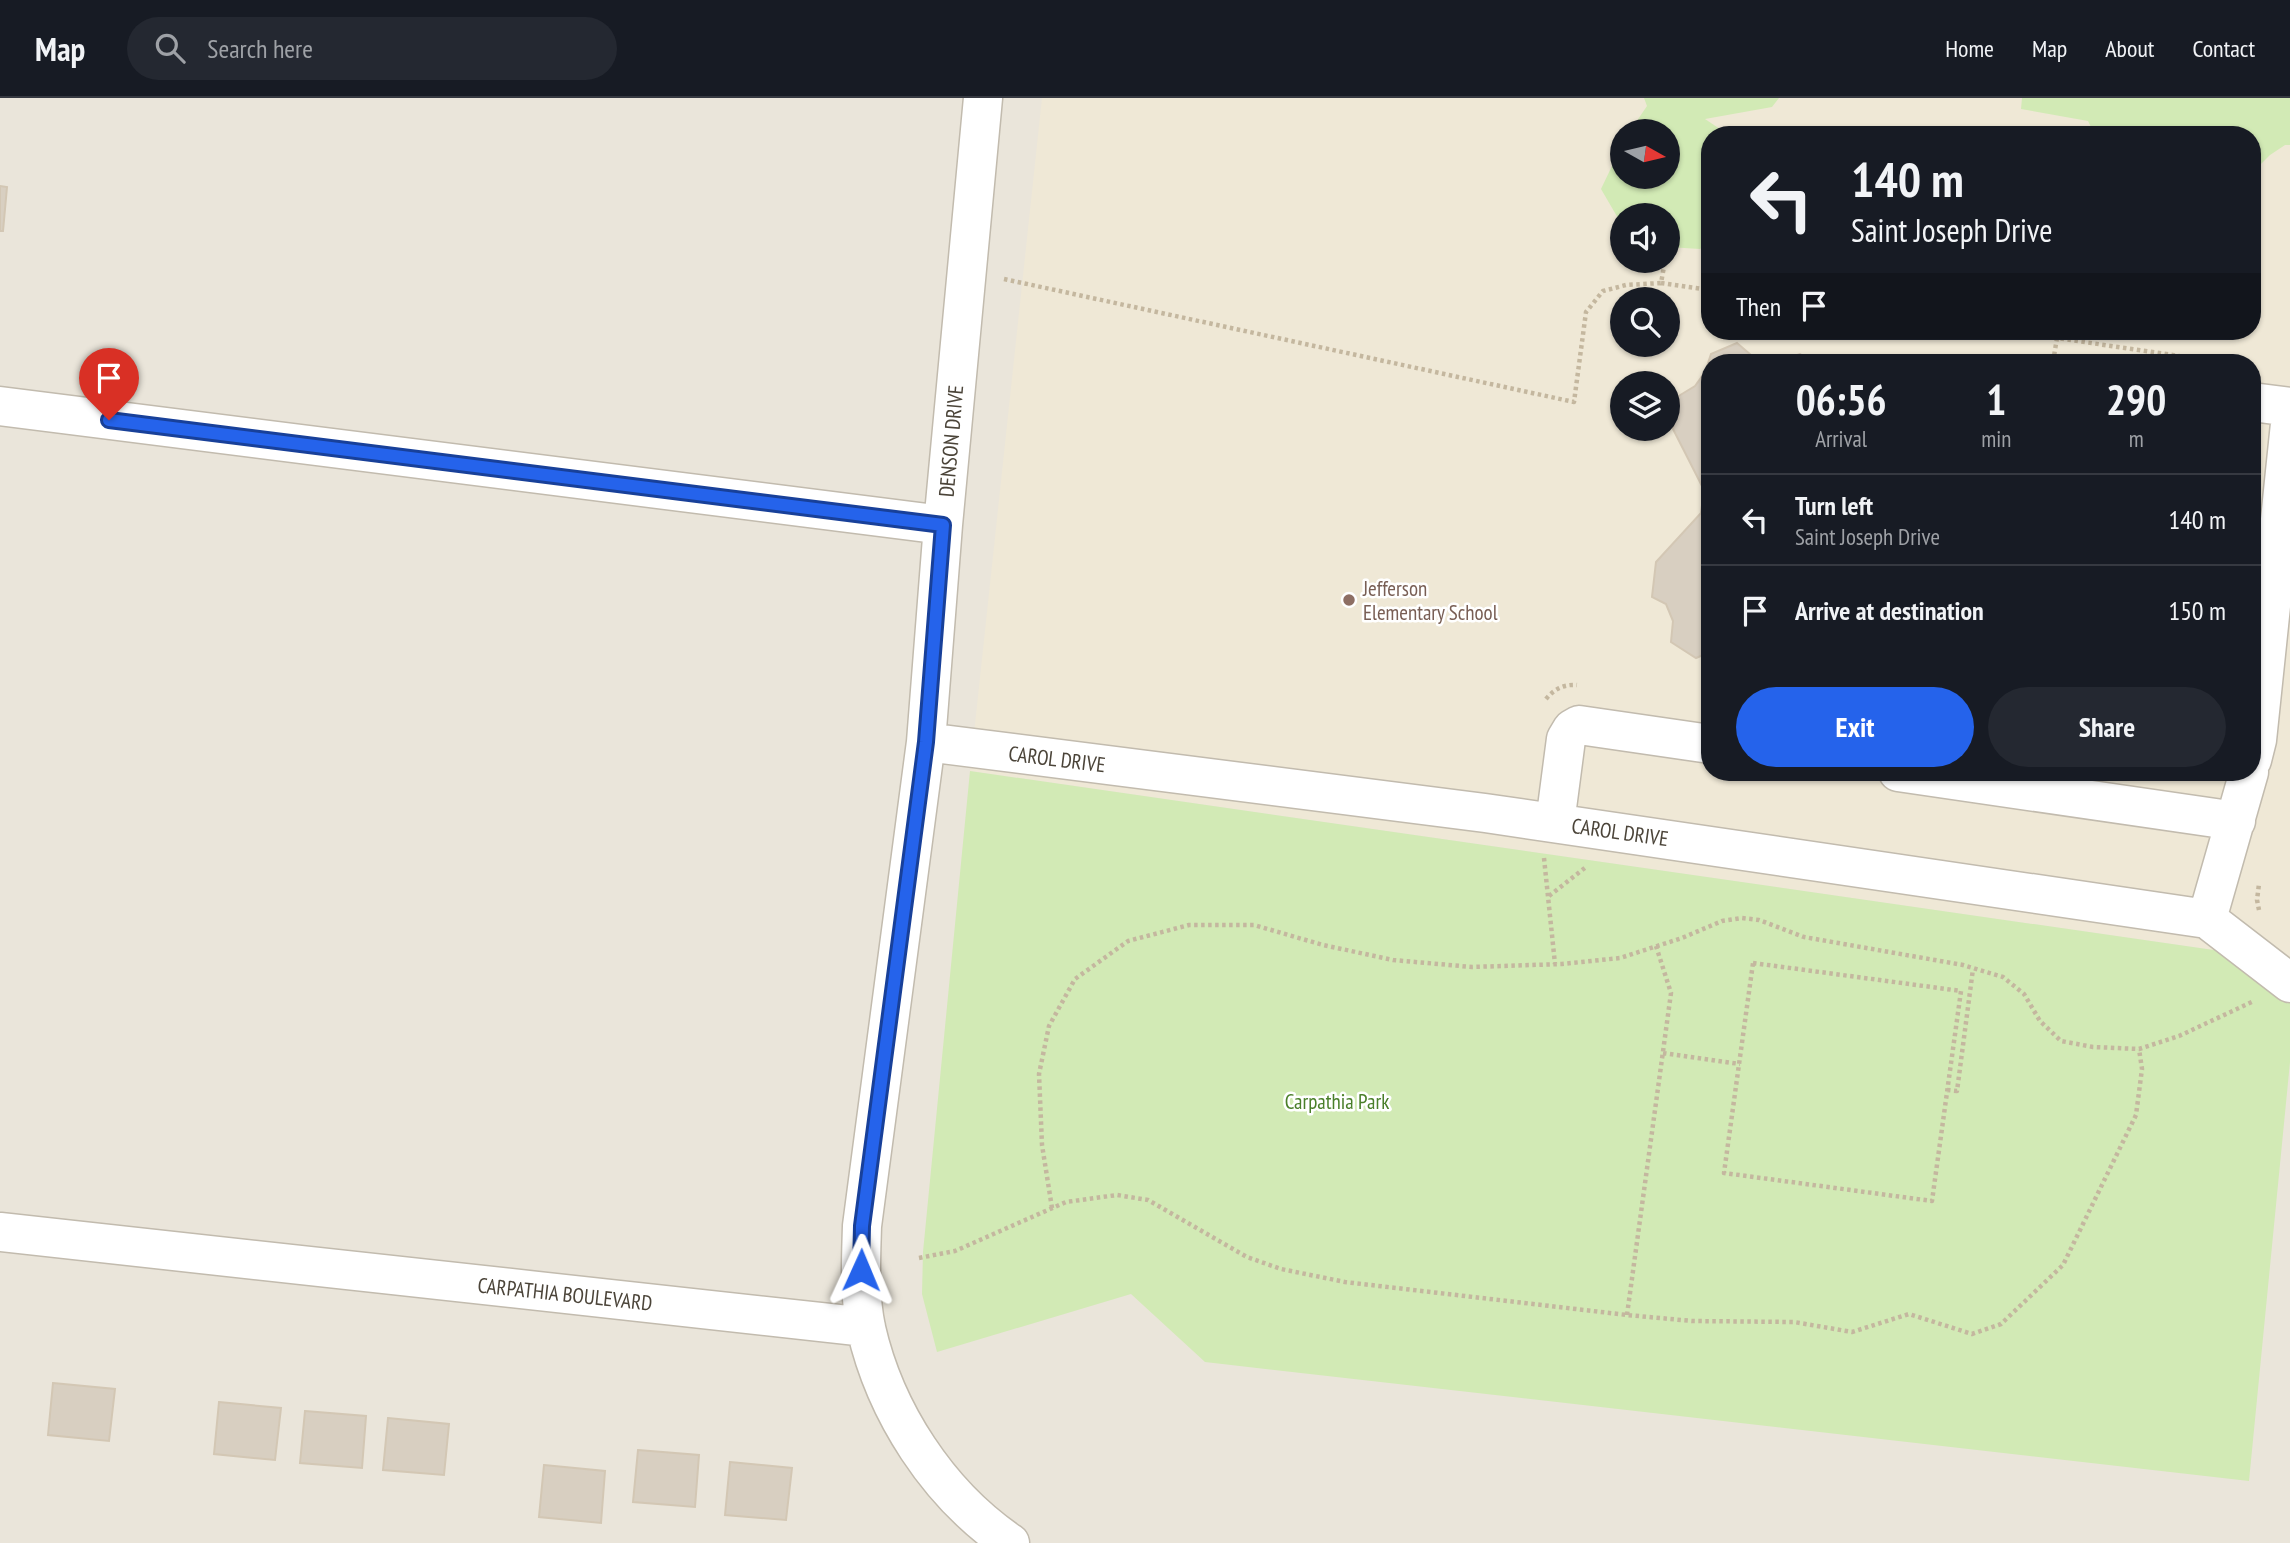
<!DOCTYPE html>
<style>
body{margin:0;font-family:"PT Sans Narrow",sans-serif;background:#242831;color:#f1f3f6;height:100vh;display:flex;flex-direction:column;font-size:26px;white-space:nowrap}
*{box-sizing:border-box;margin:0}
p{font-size:23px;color:#9ea1a6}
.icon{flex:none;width:38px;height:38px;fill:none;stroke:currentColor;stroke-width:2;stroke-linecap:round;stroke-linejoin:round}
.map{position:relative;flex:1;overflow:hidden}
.details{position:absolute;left:1701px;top:256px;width:560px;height:427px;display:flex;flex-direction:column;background:#171b24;border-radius:28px;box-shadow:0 2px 5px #0004}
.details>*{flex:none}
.top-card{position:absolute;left:1701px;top:28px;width:560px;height:214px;border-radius:28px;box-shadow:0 2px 5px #0004;background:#171b24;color:#f1f3f6;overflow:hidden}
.needle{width:46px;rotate:98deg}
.fabs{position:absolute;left:1610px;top:21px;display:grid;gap:14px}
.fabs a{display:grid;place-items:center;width:70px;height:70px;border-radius:50%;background:#171b24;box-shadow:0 2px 5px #0004;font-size:35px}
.pin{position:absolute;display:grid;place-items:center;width:60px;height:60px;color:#fff;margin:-72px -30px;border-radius:50% 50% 50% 0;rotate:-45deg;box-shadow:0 0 7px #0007}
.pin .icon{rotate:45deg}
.me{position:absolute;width:77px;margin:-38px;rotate:1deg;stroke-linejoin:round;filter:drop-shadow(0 0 5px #0008)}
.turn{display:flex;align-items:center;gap:24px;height:147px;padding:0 35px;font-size:32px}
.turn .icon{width:91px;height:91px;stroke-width:2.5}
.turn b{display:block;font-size:49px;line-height:60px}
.then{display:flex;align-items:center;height:66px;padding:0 35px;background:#0003;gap:14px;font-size:26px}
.eta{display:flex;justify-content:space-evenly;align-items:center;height:119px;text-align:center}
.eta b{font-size:42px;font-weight:700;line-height:49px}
.cta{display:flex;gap:14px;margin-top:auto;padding:14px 35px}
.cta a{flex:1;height:80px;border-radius:42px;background:#2563eb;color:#fff;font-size:28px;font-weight:700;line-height:80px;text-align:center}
.cta a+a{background:#242831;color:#f1f3f6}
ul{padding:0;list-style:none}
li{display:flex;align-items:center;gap:21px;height:91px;padding:0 35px;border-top:2px solid #363941}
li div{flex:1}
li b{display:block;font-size:26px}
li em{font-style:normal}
header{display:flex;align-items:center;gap:42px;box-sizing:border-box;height:98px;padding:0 35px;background:#171b24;border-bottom:2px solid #363941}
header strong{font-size:33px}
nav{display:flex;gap:38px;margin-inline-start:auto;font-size:24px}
.search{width:490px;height:63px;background:#242831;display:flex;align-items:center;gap:18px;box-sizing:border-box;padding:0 24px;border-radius:38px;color:#9ea1a6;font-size:26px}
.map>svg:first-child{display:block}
</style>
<header>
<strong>Map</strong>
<div class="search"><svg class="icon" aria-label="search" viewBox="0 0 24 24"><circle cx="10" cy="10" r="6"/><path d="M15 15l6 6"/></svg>Search here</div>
<nav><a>Home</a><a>Map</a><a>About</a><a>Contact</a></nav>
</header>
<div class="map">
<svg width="2290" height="1445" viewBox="0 0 2290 1445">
<rect width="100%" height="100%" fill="#f6f3ec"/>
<path fill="#eae5da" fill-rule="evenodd" d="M0,0H2290V1445H0ZM1622,33H1668V79H1622ZM1710,37H2252V233H1710ZM1622,117H1668V163H1622ZM1622,201H1668V247H1622ZM1710,264H2252V674H1710ZM1622,285H1668V331H1622Z"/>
<path fill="#efe8d6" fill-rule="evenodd" d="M1042,0H2290V863L970,673ZM1622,33H1668V79H1622ZM1710,37H2252V233H1710ZM1622,117H1668V163H1622ZM1622,201H1668V247H1622ZM1710,264H2252V674H1710ZM1622,285H1668V331H1622Z"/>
<path fill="#d2eab5" d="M1644,0H1779L1772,9L1705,21L1729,37H1710V143L1700,151L1668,149V117H1622V127L1601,91L1622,47V79H1668V33H1630L1647,8Z
M2022,0H2290V47H2285L2270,57L2252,75V37H2095L2088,23L2021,11Z
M970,673L2290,863V964L2249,1383L1205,1264L1131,1196L937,1254L922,1196L923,1154Z"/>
<path fill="#d8cfc1" stroke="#d3c7b4" stroke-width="2" d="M0,88L7,89L3,133H0Z
M1737,245L1758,263L1766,264H1710V554L1696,560L1671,544L1673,523L1666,506L1652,499L1656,464L1701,415L1704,392L1673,331L1677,299L1695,288L1705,274L1711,256Z
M1800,256L1814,264H1775Z
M53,1285L115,1291L109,1343L48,1337Z
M219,1304L281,1310L275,1362L214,1356Z
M305,1313L366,1318L362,1370L300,1365Z
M388,1320L449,1326L444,1377L383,1372Z
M638,1352L699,1357L695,1409L633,1404Z
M730,1364L792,1370L786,1422L725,1417Z
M544,1367L605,1373L601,1425L539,1419Z"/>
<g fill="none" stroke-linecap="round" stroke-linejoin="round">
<g stroke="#c2bbae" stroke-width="41">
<path id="minor" d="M983,0L943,427L926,644L862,1128C861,1162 859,1196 866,1230C885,1314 938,1396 1010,1445
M2252,304L2290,309
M0,308L943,427
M926,644L1485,715L2207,821L2290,885
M2252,662L2257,642L2290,326
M1898,674L2236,723
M1555,725L1566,641L1572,631L1579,627L1710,646
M2207,821L2249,674
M0,1134L866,1229"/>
</g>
<path stroke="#c4b79f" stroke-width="4.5" stroke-dasharray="3.5 3.5" stroke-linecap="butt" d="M1668,144V141
M1004,181L1574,304L1586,214L1603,193L1626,187L1661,185L1665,163
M1661,185L1710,192
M2004,233L2057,240
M2053,264L2057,240L2220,264
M1546,601C1554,591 1564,586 1577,587
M1544,760L1555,866
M1549,798L1586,769
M2259,812L2257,802L2259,786
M1753,865L1961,893L1932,1103L1724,1075Z
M1663,955L1740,966
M1947,992L1957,993L1973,871
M1052,1110L1042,1047L1039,976L1049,928L1075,881L1128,843L1189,827H1254L1323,847L1393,862L1472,869L1562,866L1620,860L1682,840L1722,823L1742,820L1759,822L1804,839L1963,867L2003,879L2024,896L2040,923L2061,943L2093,949L2139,951L2179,938L2254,903
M919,1160L955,1153L1066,1104L1117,1097L1148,1102L1247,1159L1281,1171L1345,1184L1627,1217L1692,1223L1794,1224L1852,1234L1909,1216L1972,1236L2001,1226L2063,1167L2136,1017L2142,971L2139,951
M1627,1217L1671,895L1656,848"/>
<use href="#minor" stroke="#fff" stroke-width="38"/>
</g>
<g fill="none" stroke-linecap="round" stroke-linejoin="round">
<g stroke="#184099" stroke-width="18">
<path id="route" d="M109,322L943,427L926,644L862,1128L861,1172"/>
</g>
<use href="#route" stroke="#2563eb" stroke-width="12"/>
</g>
<circle fill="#8d6e63" stroke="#fff" stroke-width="2.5" cx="1349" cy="502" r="7"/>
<g text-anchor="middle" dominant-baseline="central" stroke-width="5" stroke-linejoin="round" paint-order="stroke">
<g font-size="21" fill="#4b4439" stroke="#fff">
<text transform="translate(951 343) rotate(-85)">DENSON DRIVE</text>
<text transform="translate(1057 661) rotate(7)">CAROL DRIVE</text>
<text transform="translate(1620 734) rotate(8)">CAROL DRIVE</text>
<text transform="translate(565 1196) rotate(6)">CARPATHIA BOULEVARD</text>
</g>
<g font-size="21" fill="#785e54" stroke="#fff" text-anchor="start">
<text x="1363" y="490">Jefferson<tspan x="1363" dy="24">Elementary School</tspan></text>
</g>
<g font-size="21" fill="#4a7f2a" stroke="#fff">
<text x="1337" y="1003">Carpathia Park</text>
</g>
</g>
</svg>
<div class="fabs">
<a><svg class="needle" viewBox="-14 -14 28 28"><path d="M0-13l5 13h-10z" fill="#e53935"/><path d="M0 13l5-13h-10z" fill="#9ea1a6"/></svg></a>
<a><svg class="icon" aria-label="sound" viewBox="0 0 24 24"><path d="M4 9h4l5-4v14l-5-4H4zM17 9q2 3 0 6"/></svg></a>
<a><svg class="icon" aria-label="search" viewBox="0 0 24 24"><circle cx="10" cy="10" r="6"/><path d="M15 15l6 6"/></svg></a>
<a><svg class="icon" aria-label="layers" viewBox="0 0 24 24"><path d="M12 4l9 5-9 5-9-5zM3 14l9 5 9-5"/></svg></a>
</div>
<div class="pin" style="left:109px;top:322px;background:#d93025"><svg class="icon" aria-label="arrive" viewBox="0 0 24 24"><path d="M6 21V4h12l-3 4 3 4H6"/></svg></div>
<svg class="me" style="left:861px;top:1172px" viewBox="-20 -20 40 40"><path d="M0-17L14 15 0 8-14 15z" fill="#2563eb" stroke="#fff" stroke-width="4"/></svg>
<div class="top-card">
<div class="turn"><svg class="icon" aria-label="left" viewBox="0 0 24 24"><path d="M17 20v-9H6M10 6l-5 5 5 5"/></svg><div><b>140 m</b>Saint Joseph Drive</div></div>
<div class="then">Then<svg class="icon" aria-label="arrive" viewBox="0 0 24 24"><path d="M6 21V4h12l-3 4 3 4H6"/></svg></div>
</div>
<section class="details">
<div class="eta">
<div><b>06:56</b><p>Arrival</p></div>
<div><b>1</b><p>min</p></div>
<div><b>290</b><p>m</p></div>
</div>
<ul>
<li><svg class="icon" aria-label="left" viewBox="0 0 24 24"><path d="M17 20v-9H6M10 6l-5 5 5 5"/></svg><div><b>Turn left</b><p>Saint Joseph Drive</p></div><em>140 m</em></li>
<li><svg class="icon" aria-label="arrive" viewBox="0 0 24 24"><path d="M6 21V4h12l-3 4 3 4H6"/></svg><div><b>Arrive at destination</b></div><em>150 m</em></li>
</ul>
<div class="cta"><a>Exit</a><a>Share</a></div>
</section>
</div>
